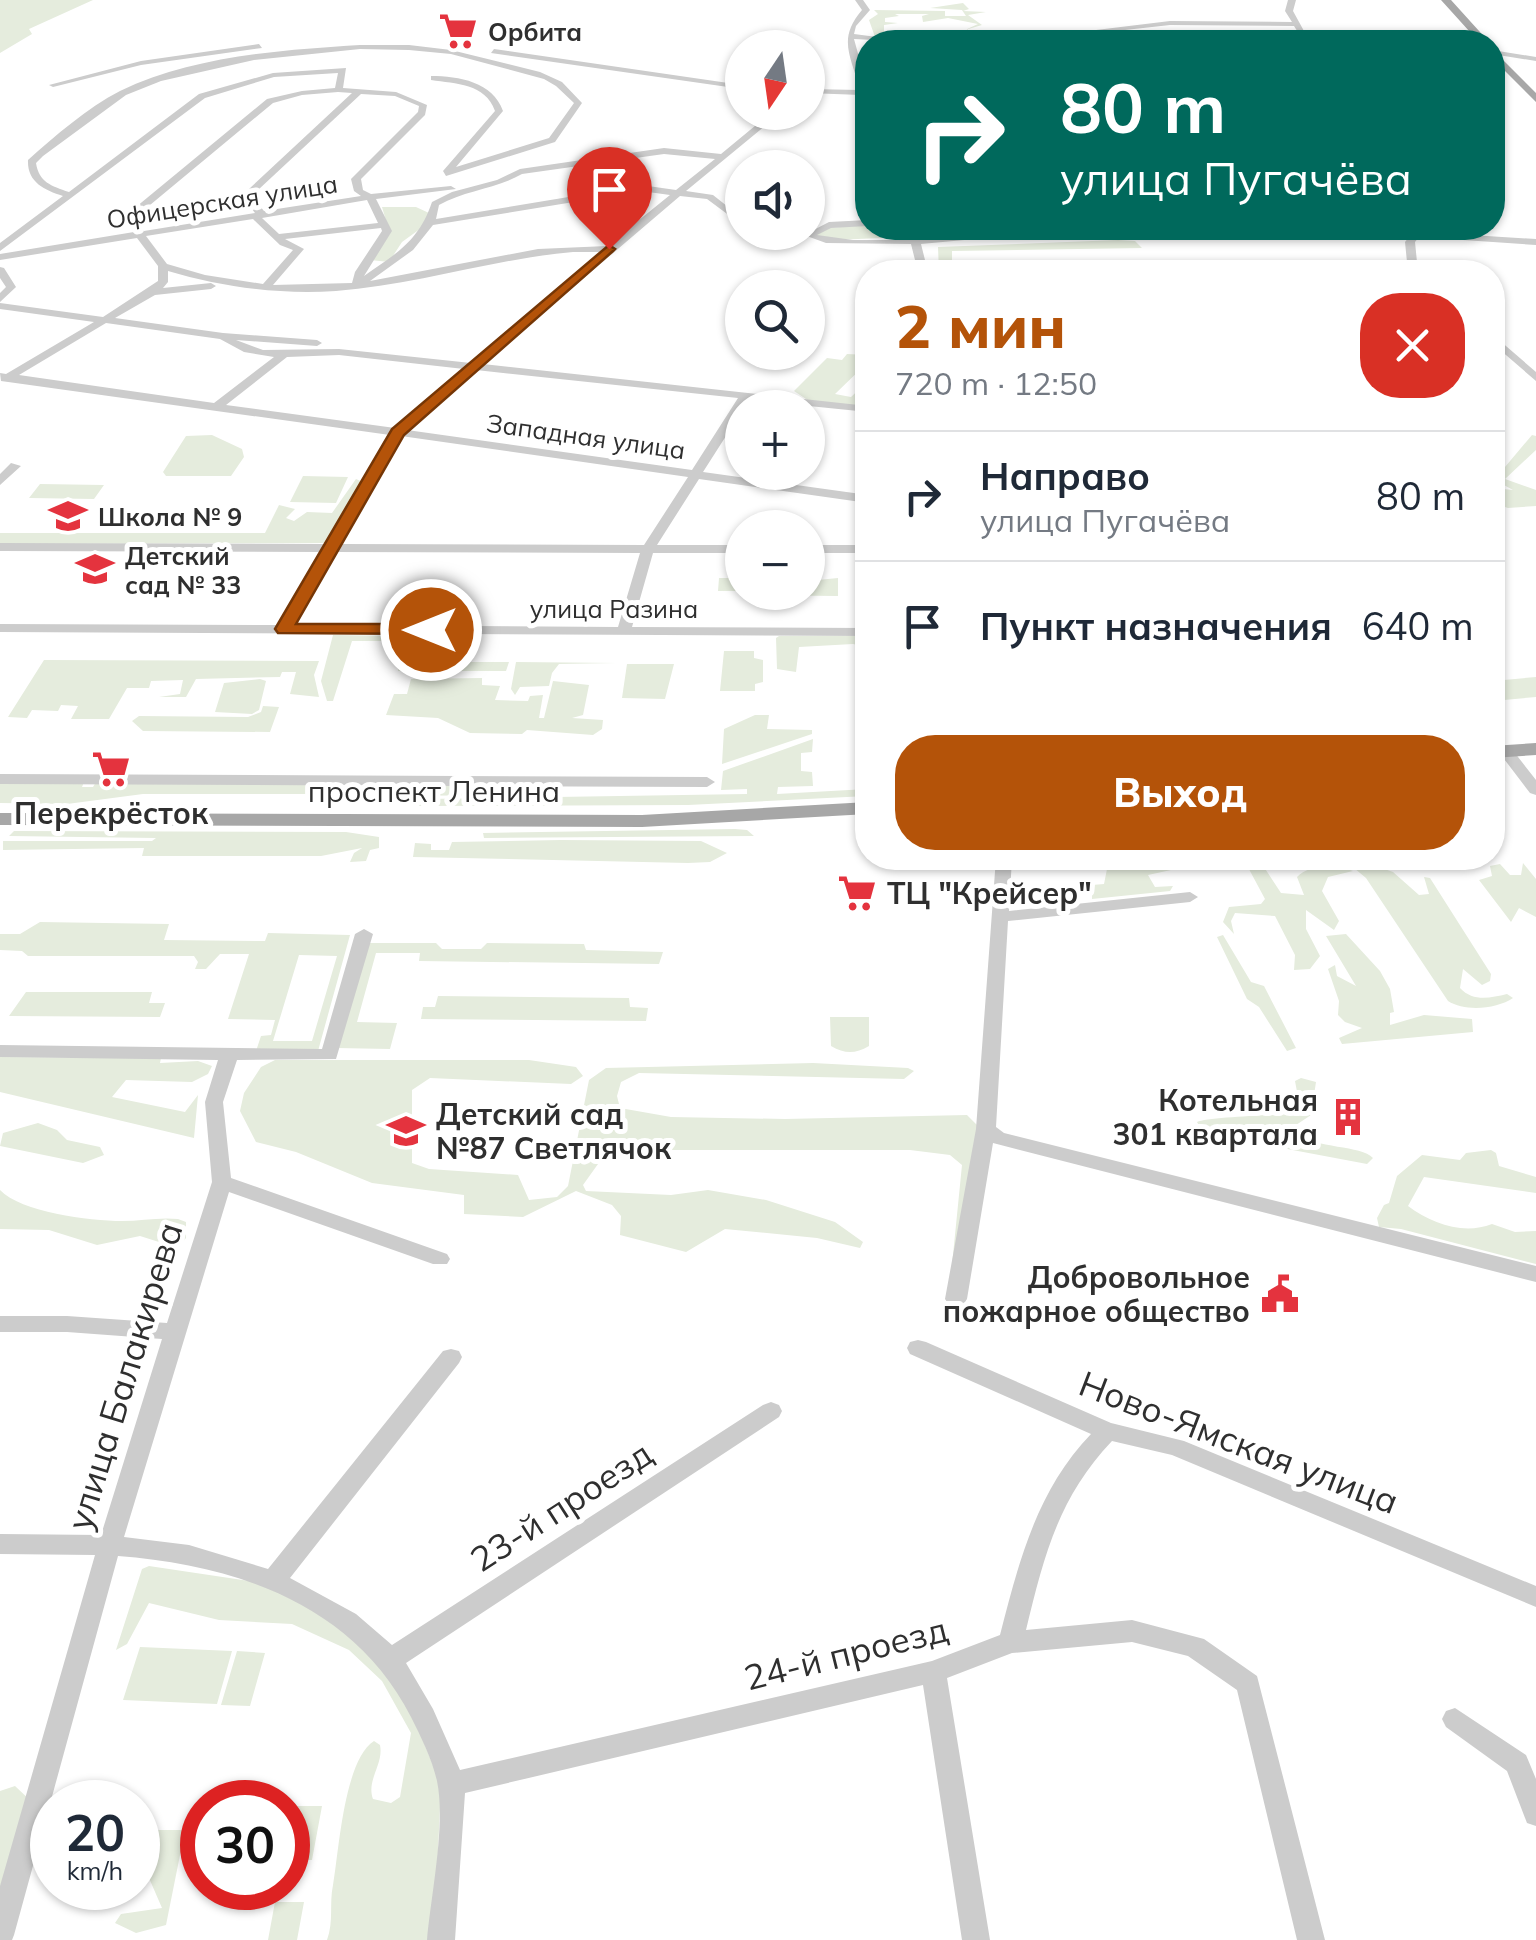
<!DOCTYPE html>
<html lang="ru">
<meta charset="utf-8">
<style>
body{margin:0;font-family:Mulish,sans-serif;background:#f6f6f7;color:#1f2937;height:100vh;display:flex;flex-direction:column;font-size:38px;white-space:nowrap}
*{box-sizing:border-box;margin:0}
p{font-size:32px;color:#747a83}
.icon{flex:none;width:55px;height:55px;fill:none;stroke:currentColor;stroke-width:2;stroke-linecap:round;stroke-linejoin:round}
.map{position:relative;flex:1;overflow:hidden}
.drawer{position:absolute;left:855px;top:260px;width:650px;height:610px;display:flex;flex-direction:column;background:#fff;border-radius:40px;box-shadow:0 2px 8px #0004}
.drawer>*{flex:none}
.hud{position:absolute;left:855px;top:30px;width:650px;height:210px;border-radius:40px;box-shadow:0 2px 8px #0004;background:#00695c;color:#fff;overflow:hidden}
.needle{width:65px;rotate:193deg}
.controls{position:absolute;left:725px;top:30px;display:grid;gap:20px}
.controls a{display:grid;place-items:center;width:100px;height:100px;border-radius:50%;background:#fff;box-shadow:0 2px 8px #0004;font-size:50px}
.speed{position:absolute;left:30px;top:1780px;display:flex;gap:20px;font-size:50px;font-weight:700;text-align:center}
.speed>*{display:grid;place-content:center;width:130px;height:130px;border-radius:50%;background:#fff;box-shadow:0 2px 8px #0004;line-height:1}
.speed small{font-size:25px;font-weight:400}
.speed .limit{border:15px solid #d22;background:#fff;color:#111}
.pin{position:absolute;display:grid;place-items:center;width:85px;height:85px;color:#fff;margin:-102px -42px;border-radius:50% 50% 50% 0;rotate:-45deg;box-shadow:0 0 10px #0007}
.pin .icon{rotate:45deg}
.me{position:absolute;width:110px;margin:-55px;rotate:270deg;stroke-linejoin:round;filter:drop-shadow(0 0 8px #0008)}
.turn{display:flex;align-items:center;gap:35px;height:210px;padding:0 40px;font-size:45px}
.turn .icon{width:130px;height:130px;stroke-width:2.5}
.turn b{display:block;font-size:70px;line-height:85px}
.round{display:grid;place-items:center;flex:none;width:105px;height:105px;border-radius:40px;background:#f6f6f7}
.summary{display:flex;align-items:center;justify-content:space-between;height:170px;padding:0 40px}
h1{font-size:60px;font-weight:800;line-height:75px;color:#b45309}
.primary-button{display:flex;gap:20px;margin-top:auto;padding:20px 40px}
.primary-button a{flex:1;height:115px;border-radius:40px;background:#b45309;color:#fff;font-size:40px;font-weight:800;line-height:115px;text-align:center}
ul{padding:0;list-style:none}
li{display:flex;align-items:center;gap:30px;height:130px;padding:0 40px;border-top:2px solid #e0e1e3}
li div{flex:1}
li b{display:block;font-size:38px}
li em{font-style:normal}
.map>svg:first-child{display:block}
</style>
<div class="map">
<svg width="1536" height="1940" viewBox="0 0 1536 1940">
<rect width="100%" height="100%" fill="#fff"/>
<path fill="#e5ecdd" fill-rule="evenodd" d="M0,0H93L29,29L32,34L0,53Z
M963,3L969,9L963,11L986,12L968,15L982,25L965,30L978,24L948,18L923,22L922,16L929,14H895L899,16L885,18V22L898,23L884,25V34L931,42L875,37L869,20L878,14L874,10L945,11V16H966L962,10L930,8Z
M382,207H416L429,213L431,221L402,242L389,262L370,260L390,234Z
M867,225L868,228H1006L999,232L976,234L834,240L815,235L828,228Z
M1118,240L1135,241L1142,248L952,251V272H939L938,247Z
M847,354L867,355V363L835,394L851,397L867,382V400L861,407L812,403L794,391L827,358L842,360Z
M212,435L242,449L244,457L231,476H166L163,472L186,436Z
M1532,435L1536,436V450L1505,479L1536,490V506L1508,508L1493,503V488L1513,490L1493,479V464L1505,467Z
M303,476L348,477L336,503L290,502Z
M356,479L363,482L325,543L0,544V533H265L279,505L295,509L286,518L294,521L307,512L332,513Z
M40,484L104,485L94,499L29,498Z
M719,578H742V592H808V581L838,578V596L742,595L741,591H718Z
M333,635L398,636L394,649H386L387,641H352L333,701H327L321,681Z
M779,636H867V647L853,644L799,647L796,672L777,669L776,638Z
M724,651H754V658L763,660V682L755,684V691H720Z
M44,660L319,661L314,675L319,697L290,694L296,672H282L280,677L196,679L186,697H159L180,694L183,680L151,681L149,688H127L109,719H71L78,706L61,705L58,711L32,710L27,718L8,717Z
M399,662H509L506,671H398Z
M516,662L617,663L559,664L552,673L549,686L520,687L515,695L511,689Z
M627,664H674L665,699L622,698Z
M1536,677V697L1493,701L1499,714H1493V681Z
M482,678V685L500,686L495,700L528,701L530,696L543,695L539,718H544L553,681L589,685L583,715L572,718L603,720L602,729L593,735L527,730L522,734L470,733L438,718L386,715L394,694H407L411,679Z
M260,679L266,681L259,710L252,714L215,712L224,683Z
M263,706L279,707L270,732L143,731L132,721L139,716L248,717L261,712Z
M755,715H769L767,729L812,730V734L722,764L724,729Z
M813,739L812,752L801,753V771L812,772L813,786L778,787L777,794L867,789V796L688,805L411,806L424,799L747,794V789L721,790L723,771Z
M0,782H84L82,787H93L96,782L319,783L316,794H143L67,804L0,803Z
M517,784L515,795L393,796L396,785Z
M735,829L747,830L754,836L484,838L483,833Z
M14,831L346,832L379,837V848L370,850L366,861L350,862L354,853L362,848L321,856H142L144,848L3,850V841H152L156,838L9,836Z
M561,840L701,841L727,853L710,862L688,863L413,857L415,843L431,844V850H449L452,842Z
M1243,858H1258L1281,893L1304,895L1297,877C1310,864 1336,864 1353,871L1328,877L1322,891L1339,921L1334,930L1306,910V929L1320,956L1310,969L1294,970L1295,955L1275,916L1235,913L1231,921L1234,934L1223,922L1229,907L1261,904L1265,899Z
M1164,859L1171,870L1148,875L1155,887L1173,886L1170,891L1092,899V885L1104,884L1107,869L1092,865Z
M1362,861L1393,872L1419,895L1429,894L1424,877L1430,878L1491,974L1490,981L1482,985L1463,969L1460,988C1473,1002 1490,998 1507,994L1513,998C1497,1009 1465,1012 1448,1001L1366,878L1354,868V864Z
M1523,863L1536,879V917L1519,908L1511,922L1479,880L1492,876L1490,866L1500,864L1510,875H1521Z
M40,922L169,924L164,940L265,941L268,933L350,935L318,1051H256L261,1036L271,1035L275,1020L228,1019L249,954H220L206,969H195L198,962L194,956H28L22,951L0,950V934H20ZM299,955L337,956L312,1041H273Z
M1346,934L1380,971L1390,989L1394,1012L1390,1013V1025L1424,1015L1472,1019L1473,1032L1342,1044L1339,1038L1362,1028L1345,1022L1338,1015L1339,1001L1328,969L1335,965L1337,976L1356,986L1326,936Z
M1223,935L1251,982L1264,986L1296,1048L1287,1051L1259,1007L1247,999L1217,937Z
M365,943H436L442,949H481L487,943L584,944L586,950L663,952L659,964L419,961L420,953H376L357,1022L397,1023L390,1049L336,1048Z
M26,992H152L149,1003H165L160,1017L9,1016Z
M438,996L629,998L630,1007L648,1008L646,1021L421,1019L423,1007H435Z
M830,1017H869V1046C855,1054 845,1054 831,1046Z
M0,1057L161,1058L160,1063L198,1061L212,1066L208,1074L192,1082L126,1080L112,1097L185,1112L198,1095L194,1138L0,1092Z
M275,1060H529L576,1067L583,1076L571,1084L430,1078L412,1090V1163L429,1169L518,1175L529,1200L557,1197L568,1186L589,1080L606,1068L813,1063L908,1068L914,1071L904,1079L639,1073L621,1082L617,1096L620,1108L671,1117L785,1119L967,1115L979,1127L951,1275L962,1165L950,1155L910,1150H620L603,1157L583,1185L586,1191L671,1195L708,1190L766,1200L835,1222L863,1242L860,1248L817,1238L725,1229L686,1252L620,1235L621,1216L612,1205L576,1191L523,1217L464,1214V1195L372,1183L296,1152L256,1142L240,1111L244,1093L261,1067Z
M1301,1078L1316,1082L1311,1115L1293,1127V1133C1317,1149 1361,1145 1373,1158L1367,1164L1203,1133L1197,1122C1208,1117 1281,1115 1301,1113L1295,1081Z
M38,1123L57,1130L67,1140L100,1147L104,1155L83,1163L0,1146L3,1133Z
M1491,1150L1496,1153L1499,1166L1536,1177V1193L1424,1177L1408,1206C1432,1224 1464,1235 1492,1224L1515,1232L1536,1231V1264L1401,1229L1379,1227L1377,1218L1384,1205L1389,1203L1397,1176L1422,1155L1460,1160L1466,1153Z
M0,1190C21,1212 89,1221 122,1221C141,1221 159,1217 178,1219L186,1222V1238L178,1248L140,1236L97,1245L49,1230L0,1229Z
M149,1566L270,1584L332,1621L382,1661L408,1703L441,1785L434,1940H327C334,1921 329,1904 333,1885C339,1851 344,1760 374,1741L380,1745C384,1764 366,1780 373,1799L391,1803L400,1797L411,1733L382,1681L349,1650L292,1624L219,1620L149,1603L127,1644L116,1650L142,1569Z
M140,1647L232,1651L217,1704L123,1700Z
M237,1651L265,1653L250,1706L221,1705Z
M15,1786L32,1802L0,1890V1791Z
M294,1806H322L312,1860H288Z
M138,1830H185L166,1925L136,1933L115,1923L121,1914L162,1908L149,1878L138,1874Z
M275,1902H304L297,1940H268Z"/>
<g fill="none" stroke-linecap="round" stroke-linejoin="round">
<path fill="#ccc" fill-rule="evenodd" d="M855,0H863L870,10L856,26L854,34L915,42L854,39L868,90V109L864,107L861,95L808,93V89L860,90C851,56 837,39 862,10Z
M1288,0H1296L1293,11L1310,42H1304L1294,26L1170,25L1017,42H997L1170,21L1292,22L1285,11Z
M259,44L262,48L141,65L53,87L49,85L141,61Z
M360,45H409L451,50L540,72L562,82L582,103L555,142L446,176L443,171L495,111C485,83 456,84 431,80V76C459,76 493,82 503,111L456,167L549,138L574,103L556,86L544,79L451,54L409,50L360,49L254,60L161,81L126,95L43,156L36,163C39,182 51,186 69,192L199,94L273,73L346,68L343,88L396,92L427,105L425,115L361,179L363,190L371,194L451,186L456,189L376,199L392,231L364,276C397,253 419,241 432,202L452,192L497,180L520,169L664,148L721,154L772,112H782L686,191L713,195L742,218V225L707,199L680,196L483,364L868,406V412L749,400L703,472L868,495V503L699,479L657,545H742V553H653L632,627L868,628V636L0,632V624L279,625L322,552L0,551V543L327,544L390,435L1,381L0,373L6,374L94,322L0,309V303L103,317L158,281V266L137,238L0,260V254L134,232L136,207L267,99L302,91L335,88L338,73L274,77L205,98L0,251V243L63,196C44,190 27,182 28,160C55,136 87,108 120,91C193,56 281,50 360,45ZM338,92L352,93L249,189L245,200L255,213L144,231V210L273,103L302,95ZM361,94L395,96L419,106L418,112L351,179L354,191L361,196L264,211L255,200L258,190ZM664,154L715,159L676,190L641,185L436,219L439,205C465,190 496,189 522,174ZM641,191L670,195L607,246L538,249L370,281L413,250L433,225ZM367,200L378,223L279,234L262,218ZM253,219L280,245L293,250L263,284L205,275L167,264L146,236ZM381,228L382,231L355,272L352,283L273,285L304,249L285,239ZM573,252H600L471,363L339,349L263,350L236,340L317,346L322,343L317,340L223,333L115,318L155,295L211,289L216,286L211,283L163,288L168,282V271C222,287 280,295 336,291C416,285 493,259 573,252ZM106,323L220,339L244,352L274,357L214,403L19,375ZM339,355L464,369L395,428L226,405L287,357ZM476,370L738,398L692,470L407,430ZM401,436L688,477L644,545L340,544ZM335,552L640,553L618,627L293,625Z
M494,49L742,85V89L491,53Z
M1492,50L1536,57V61L1492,54Z
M868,220V226L831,228L817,235L853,240H889L1064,228L1038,233L921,244L928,272H918L911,244L826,243L804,235L829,222Z
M1315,228L1414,231L1416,228H1425L1423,232L1536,239V245L1419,237L1415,242L1418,272H1408L1405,242L1409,237L1320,231Z
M0,267L4,268L16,287L0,302V293L6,287L0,278Z
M1492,334L1536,372V381L1492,343Z
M11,463L21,466L0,485V474Z
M808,545H868V553H808Z
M1506,746L1511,748L1536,780V795L1530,793L1498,751Z
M0,774L707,777L715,782L707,787L0,784Z
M996,858H1012L1009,911L1190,892L1198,897L1190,902L1008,921L996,1127L1004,1133L1536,1266V1282L993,1143L967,1299L963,1305L956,1307L949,1305L945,1299L976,1129Z
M364,929L373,934L336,1059L237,1060L223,1102L231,1178L447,1254L450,1259L447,1264H433L229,1192L124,1537L189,1545L268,1569L443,1351L451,1349L459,1351L462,1357L459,1363L290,1578L356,1614L392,1645L763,1405L771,1402L779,1405L782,1411L779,1417L406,1663L433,1709L460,1770L932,1661L1000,1635C1019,1561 1037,1490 1091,1434L910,1354L907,1348L910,1342L918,1340L926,1342L1111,1423L1184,1441L1536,1586V1607L1172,1455L1112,1441C1058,1498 1044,1556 1026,1630L1132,1620L1204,1639L1257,1676L1325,1940H1297L1237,1690L1188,1656L1132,1642L1012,1653L947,1678L990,1940H962L923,1685L465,1793L455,1940H427C431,1895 446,1824 437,1781C432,1759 421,1737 411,1717C354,1605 237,1565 118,1556L14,1935L12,1940H0V1886L95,1555L0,1554V1534L101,1535L162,1339L67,1332H0V1316H67L167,1323L212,1182L205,1102L218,1060L0,1057V1045L322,1049L355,934Z
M1455,1708L1526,1755L1536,1779V1826L1527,1823L1507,1771L1446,1727L1442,1719L1446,1711Z"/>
<path fill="#a7a7a7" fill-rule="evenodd" d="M1441,0H1451L1489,42H1479Z
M1492,49L1536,93V102L1492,58Z
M1536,743V755L1492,758V746Z
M868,802V814L642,827L0,825V813L642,815Z"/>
</g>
<path fill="#b45309" stroke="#753606" stroke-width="2.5" d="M609,245L615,249L613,251L404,435L296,624H431L440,630L438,634L278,633L275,629L392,429Z"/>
<defs>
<g id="supermarket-bare" transform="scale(3)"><path d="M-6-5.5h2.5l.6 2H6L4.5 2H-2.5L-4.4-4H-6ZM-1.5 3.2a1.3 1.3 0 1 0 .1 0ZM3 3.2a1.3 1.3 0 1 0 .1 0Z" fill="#e4333e" stroke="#fff" stroke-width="2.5" paint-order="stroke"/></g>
<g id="school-bare" transform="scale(3)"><path d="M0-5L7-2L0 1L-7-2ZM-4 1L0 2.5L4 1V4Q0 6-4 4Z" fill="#e4333e" stroke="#fff" stroke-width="2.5" paint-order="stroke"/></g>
<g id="building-bare" transform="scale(3)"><path d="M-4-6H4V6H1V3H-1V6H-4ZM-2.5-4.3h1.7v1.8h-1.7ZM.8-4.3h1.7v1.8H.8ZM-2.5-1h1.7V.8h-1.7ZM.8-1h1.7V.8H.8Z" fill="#e4333e" stroke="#fff" stroke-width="2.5" paint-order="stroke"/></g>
<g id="civic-bare" transform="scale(3)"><path d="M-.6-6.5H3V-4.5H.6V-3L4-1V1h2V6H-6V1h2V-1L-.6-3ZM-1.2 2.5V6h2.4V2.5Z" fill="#e4333e" stroke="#fff" stroke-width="2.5" paint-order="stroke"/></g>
</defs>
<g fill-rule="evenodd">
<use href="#supermarket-bare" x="458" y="31"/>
<use href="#school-bare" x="68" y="516"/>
<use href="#school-bare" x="95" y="569"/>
<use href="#supermarket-bare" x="111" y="769"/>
<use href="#supermarket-bare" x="857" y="893"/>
<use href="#building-bare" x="1348" y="1117"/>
<use href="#school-bare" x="406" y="1131"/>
<use href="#civic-bare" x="1280" y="1294"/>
</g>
<g text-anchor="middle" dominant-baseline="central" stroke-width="10" stroke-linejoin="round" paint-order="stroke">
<g font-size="25" font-weight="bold" fill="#2f2f2f" stroke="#fff" text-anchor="start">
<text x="488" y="31">Орбита</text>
<text x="98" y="516">Школа № 9</text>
<text x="125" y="555">Детский<tspan x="125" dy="29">сад № 33</tspan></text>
</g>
<g font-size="25" fill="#2f2f2f" stroke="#fff">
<text transform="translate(222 201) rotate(-9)">Офицерская улица</text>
<text transform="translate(586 436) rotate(8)">Западная улица</text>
<text x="614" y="608">улица Разина</text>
</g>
<g font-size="30" fill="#2f2f2f" stroke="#fff">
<text x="434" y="791">проспект Ленина</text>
</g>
<g font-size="30" font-weight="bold" fill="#2f2f2f" stroke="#fff" text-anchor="start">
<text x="111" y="813" text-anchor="middle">Перекрёсток</text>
<text x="887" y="893">ТЦ "Крейсер"</text>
<text x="1318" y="1100" text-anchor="end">Котельная<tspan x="1318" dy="34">301 квартала</tspan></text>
<text x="436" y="1114">Детский сад<tspan x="436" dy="34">№87 Светлячок</tspan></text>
<text x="1250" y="1277" text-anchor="end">Добровольное<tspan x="1250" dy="34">пожарное общество</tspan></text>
</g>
<g font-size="35" fill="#2f2f2f" stroke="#fff">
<text transform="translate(124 1376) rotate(-73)">улица Балакирева</text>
<text transform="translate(1239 1442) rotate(21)">Ново-Ямская улица</text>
<text transform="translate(561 1506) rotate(-33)">23-й проезд</text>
<text transform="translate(846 1653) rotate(-14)">24-й проезд</text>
</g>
</g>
</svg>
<div class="controls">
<a><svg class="needle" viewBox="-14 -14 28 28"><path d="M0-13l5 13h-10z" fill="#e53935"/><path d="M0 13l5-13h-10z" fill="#747a83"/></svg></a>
<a><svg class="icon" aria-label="sound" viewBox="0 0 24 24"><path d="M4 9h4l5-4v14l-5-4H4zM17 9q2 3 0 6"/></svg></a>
<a><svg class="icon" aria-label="search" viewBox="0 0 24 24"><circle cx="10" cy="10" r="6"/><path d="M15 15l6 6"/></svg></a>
<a>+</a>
<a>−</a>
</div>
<div class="speed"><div>20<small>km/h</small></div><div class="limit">30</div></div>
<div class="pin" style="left:609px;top:249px;background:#d93025"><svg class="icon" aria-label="arrive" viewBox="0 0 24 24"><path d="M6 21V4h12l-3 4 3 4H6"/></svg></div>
<svg class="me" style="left:431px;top:630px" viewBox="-20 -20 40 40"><circle r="17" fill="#b45309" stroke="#fff" stroke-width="3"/><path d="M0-11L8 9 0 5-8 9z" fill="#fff"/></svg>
<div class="hud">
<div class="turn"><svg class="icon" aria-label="right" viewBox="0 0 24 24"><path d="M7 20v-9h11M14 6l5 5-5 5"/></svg><div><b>80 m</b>улица Пугачёва</div></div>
</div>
<section class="drawer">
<div class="summary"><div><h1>2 мин</h1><p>720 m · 12:50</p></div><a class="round" style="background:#d93025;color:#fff"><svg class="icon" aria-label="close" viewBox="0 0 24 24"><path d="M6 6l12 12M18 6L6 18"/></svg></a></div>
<ul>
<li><svg class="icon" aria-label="right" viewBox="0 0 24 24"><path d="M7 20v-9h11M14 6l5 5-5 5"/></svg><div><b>Направо</b><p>улица Пугачёва</p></div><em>80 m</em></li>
<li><svg class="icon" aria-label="arrive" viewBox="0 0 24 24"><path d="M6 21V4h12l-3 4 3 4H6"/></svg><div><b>Пункт назначения</b></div><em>640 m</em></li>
</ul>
<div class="primary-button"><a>Выход</a></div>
</section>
</div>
